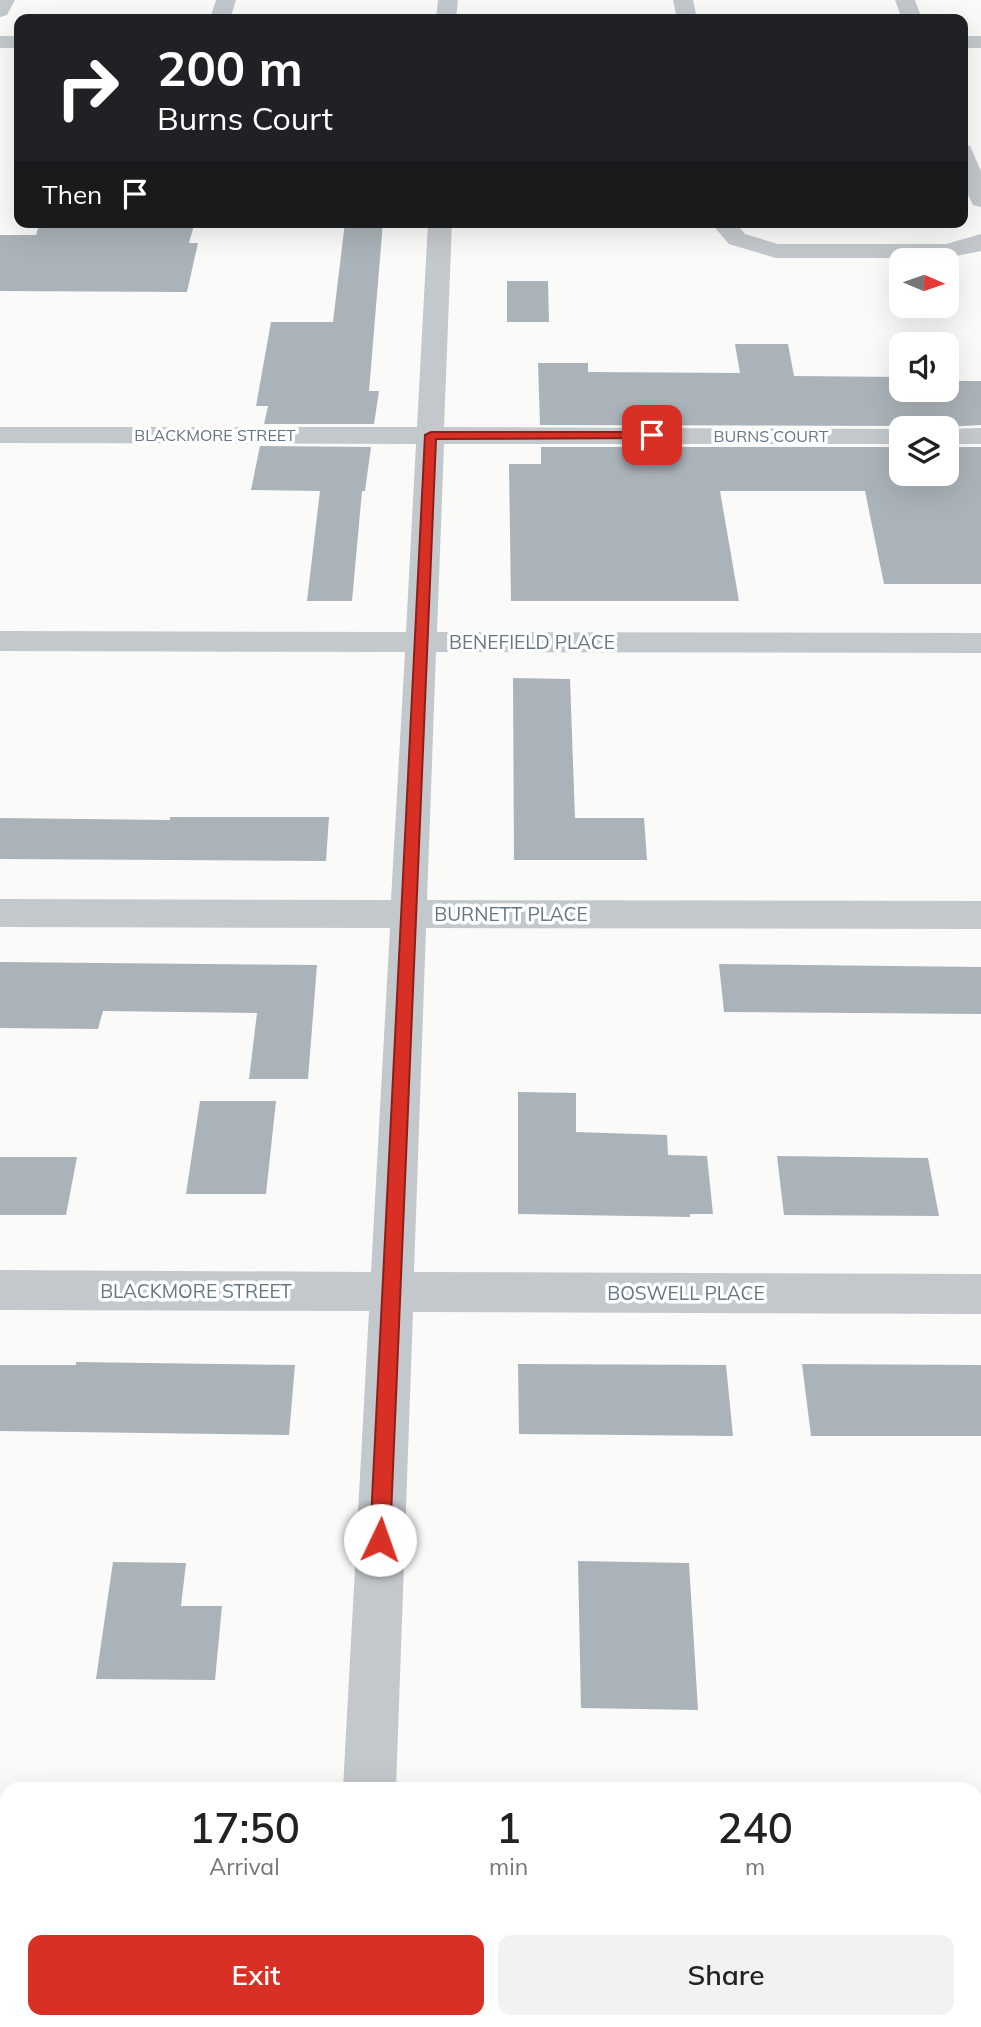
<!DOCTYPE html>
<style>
body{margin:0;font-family:Mulish,sans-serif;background:#f2f2f2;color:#222;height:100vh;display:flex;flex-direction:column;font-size:26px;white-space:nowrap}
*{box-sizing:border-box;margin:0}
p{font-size:23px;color:#767676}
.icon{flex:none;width:38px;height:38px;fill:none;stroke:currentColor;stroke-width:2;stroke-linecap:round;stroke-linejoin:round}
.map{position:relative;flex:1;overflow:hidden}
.drawer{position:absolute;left:0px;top:1782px;width:982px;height:247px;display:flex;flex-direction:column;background:#fff;border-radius:21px 21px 0 0;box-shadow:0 7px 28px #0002}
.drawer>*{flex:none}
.guide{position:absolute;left:14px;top:14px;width:954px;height:214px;border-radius:14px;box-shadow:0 7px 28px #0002;background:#202124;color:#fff;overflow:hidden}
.needle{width:46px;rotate:92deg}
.controls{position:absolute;left:889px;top:248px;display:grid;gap:14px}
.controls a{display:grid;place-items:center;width:70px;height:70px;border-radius:14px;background:#fff;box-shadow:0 7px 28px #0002;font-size:35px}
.pin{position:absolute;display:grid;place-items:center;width:60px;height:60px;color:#fff;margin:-30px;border-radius:14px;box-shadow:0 4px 10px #0006}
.me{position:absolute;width:77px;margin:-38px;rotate:3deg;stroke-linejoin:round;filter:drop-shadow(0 0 5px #0008)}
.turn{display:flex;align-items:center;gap:24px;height:147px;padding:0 28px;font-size:32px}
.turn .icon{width:91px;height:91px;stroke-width:2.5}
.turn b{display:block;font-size:49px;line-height:60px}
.then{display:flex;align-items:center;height:66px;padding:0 28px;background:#0003;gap:14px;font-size:26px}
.eta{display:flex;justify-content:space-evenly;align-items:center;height:119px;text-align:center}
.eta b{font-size:42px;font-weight:600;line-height:49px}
.button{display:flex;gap:14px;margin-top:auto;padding:14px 28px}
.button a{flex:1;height:80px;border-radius:14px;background:#d93025;color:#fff;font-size:28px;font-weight:600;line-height:80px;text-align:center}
.button a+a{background:#f2f2f2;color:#222}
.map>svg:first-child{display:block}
</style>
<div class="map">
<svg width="981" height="2027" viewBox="0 0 981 2027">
<rect width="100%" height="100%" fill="#fafaf8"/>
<path fill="#aab3b9" d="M40,222H177L176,225H194L189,243H198L187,292L0,291V235H36Z
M345,222H383L369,391H379L374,424H264L268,406H256L271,322H333Z
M507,281H548L549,322H507Z
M735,344H788L794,376L901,377V390H947V381H981V425L908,429L905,426L540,425L538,363H588V372L740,373Z
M260,446L371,447L365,491H362L352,601H307L320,491L251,490Z
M541,447H901V474H947V447H981V584H884L865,491H720L739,601H511L509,464H541Z
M513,678L570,679L575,818H644L647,860H514Z
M170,817H329L326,861L0,859V818L170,820Z
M0,962L317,965L308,1079H249L257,1013L103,1011L98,1029L0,1028Z
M719,964L981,967V1014L724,1012Z
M518,1092L576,1093V1132L667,1135L668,1155L707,1156L713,1214H690V1217L518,1214Z
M200,1101H276L266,1194H186Z
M777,1156L928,1158L939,1216L784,1215Z
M0,1157H77L66,1215H0Z
M76,1362L295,1365L289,1435L0,1431V1365H76Z
M518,1364L726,1365L733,1436L519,1434Z
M802,1364L981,1365V1436H811Z
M578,1561L689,1563L698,1710L581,1708Z
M113,1562L186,1563L181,1606H222L215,1680L96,1679Z"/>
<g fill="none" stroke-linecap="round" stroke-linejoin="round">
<path fill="#c3c8cc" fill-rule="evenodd" d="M0,0H15L7,15L0,17Z
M216,0H236L230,19H210Z
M438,0H458L456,19H436Z
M673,0H693L697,19H677Z
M895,0H915L922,19H902Z
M0,36H19V48H0Z
M962,36H981V48H962Z
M962,144L970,146L981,171V207L973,205L962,182Z
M428,222H452L444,427L905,429H901V444H444L437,632L981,633V653L436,652L427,900L981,901V929L426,928L414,1272L981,1274V1314L413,1312L396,1788H343L369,1311L0,1310V1270L371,1272L390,928L0,927V899L391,900L405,652L0,651V631L406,632L416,444L0,443V427H417Z
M710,222H735L745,234L778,244H946L981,234V251L946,258H776L729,244Z
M981,428V444H947V429H943Z
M0,1829H7V1883H0Z
M975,1831H981V1885H975Z
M329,2021H387V2027H329Z"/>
</g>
<path fill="#d93025" stroke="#8d1f18" stroke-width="2" d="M652,432L658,435L656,438L436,439L390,1540L388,1547L380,1550L373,1547L370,1540L425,435L431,432Z"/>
<g text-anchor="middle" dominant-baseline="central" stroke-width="7" stroke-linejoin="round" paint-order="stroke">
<g font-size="16" fill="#657683" stroke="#fff">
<text x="215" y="435">BLACKMORE STREET</text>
<text x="771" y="436">BURNS COURT</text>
</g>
<g font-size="19" fill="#657683" stroke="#fff">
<text x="532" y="642">BENEFIELD PLACE</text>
<text x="511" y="914">BURNETT PLACE</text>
<text x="196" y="1291">BLACKMORE STREET</text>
<text x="686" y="1293">BOSWELL PLACE</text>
</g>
</g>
</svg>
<div class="controls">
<a><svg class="needle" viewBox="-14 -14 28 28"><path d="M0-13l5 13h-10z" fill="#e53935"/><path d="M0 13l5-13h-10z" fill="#767676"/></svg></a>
<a><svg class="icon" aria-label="sound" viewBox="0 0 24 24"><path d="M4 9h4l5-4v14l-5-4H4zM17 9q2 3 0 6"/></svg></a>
<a><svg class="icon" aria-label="layers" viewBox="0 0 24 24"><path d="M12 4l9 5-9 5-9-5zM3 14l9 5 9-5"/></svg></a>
</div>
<div class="pin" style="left:652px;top:435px;background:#d93025"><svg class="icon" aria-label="arrive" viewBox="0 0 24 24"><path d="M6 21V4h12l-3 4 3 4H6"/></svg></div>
<svg class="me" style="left:380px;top:1540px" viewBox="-20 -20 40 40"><circle r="19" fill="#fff"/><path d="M0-13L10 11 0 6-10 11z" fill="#d93025"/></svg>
<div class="guide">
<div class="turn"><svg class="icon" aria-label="right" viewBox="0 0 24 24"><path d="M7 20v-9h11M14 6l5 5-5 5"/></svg><div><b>200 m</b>Burns Court</div></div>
<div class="then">Then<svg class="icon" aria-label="arrive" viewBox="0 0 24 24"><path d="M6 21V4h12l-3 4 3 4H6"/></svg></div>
</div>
<section class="drawer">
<div class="eta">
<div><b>17:50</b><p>Arrival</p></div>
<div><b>1</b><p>min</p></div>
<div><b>240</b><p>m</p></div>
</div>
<div class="button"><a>Exit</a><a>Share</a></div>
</section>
</div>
